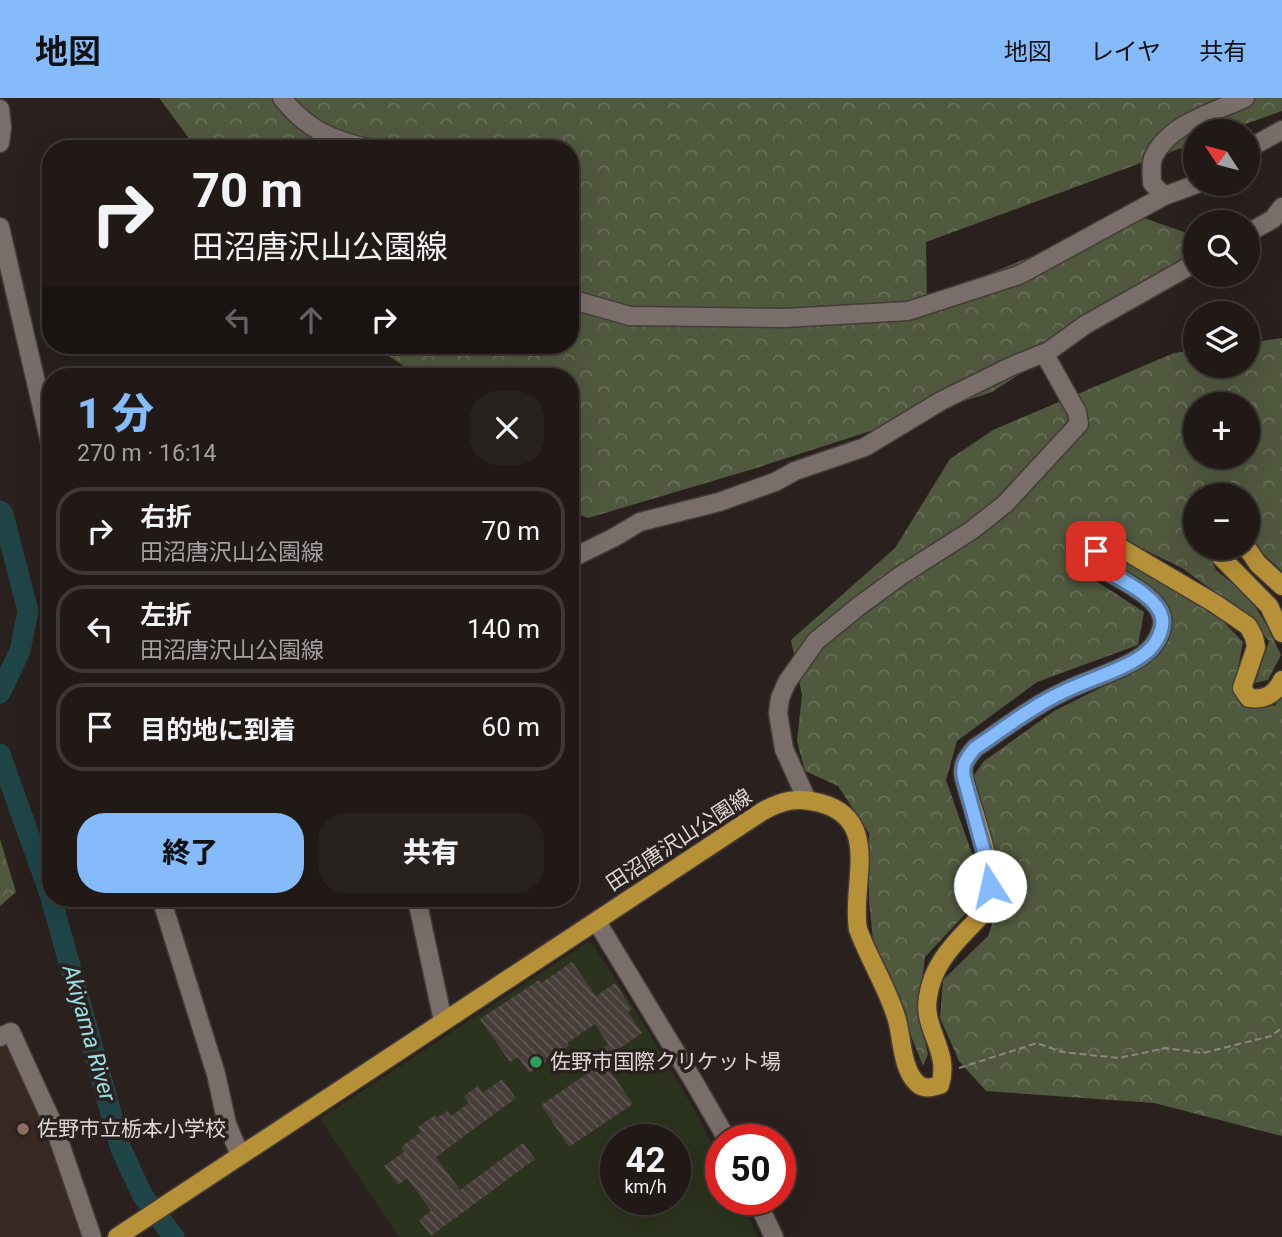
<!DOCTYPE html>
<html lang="ja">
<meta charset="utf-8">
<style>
body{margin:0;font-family:Roboto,"Noto Sans JP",sans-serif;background:#28221f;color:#f1f3f6;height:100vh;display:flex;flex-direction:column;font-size:26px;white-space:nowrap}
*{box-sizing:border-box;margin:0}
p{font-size:23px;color:#a2a0a1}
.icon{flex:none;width:38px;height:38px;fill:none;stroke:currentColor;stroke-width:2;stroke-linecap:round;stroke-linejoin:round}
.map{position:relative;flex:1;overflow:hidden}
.side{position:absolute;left:42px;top:270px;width:537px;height:539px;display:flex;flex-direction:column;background:#201916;border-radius:28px;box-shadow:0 7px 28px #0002,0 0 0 2px #3d3835}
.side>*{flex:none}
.top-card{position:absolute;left:42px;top:42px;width:537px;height:214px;border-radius:28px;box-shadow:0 7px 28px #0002,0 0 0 2px #3d3835;background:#201916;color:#f1f3f6;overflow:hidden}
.needle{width:46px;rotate:306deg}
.fabs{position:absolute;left:1183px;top:21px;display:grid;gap:14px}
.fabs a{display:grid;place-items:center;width:77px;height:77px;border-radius:50%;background:#201916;box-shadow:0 7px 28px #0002,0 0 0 2px #3d3835;font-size:35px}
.speed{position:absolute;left:600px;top:1026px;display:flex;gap:14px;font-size:35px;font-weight:700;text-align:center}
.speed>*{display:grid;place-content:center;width:91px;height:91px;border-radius:50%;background:#201916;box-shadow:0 7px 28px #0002,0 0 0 2px #3d3835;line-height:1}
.speed small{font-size:18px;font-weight:400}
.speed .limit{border:10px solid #d22;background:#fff;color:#111}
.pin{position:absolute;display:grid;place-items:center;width:60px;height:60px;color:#fff;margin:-30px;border-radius:14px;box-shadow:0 4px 10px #0006}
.me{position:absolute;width:77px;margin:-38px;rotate:350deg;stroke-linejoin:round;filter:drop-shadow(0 0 5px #0008)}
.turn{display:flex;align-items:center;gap:24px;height:147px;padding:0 35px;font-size:32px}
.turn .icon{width:91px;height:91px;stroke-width:2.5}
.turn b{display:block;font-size:49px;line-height:60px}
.lanes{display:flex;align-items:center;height:66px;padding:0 35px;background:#0003;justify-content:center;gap:35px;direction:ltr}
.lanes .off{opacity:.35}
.round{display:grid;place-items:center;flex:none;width:74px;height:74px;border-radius:28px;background:#28221f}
.overview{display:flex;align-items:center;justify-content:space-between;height:119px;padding:0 35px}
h1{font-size:42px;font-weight:800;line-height:52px;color:#85bbfb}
.button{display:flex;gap:14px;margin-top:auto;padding:14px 35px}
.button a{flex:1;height:80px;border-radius:28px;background:#85bbfb;color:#111;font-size:28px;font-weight:800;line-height:80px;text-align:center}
.button a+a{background:#28221f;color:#f1f3f6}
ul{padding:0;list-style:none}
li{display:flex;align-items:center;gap:21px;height:88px;margin:0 14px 10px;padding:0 21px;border:4px solid #3d3835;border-radius:28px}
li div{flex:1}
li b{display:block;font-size:26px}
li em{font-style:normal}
header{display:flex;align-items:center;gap:42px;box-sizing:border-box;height:98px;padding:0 35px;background:#85bbfb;color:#111}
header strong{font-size:33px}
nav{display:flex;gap:38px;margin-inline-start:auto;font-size:24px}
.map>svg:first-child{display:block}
</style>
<header>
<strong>地図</strong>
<nav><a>地図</a><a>レイヤ</a><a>共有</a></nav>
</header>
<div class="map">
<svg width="1282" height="1139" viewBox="0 0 1282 1139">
<defs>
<pattern id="forest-crowns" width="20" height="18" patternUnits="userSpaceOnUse" patternTransform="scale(1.75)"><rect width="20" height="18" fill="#50583e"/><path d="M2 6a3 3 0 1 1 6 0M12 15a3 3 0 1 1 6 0" fill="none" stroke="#696f59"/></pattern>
<pattern id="building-back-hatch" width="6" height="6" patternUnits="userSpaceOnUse" patternTransform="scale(1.75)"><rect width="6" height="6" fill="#473e3a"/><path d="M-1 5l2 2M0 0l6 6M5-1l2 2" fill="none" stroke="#615956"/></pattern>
</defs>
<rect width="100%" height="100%" fill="#2a211e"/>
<path fill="#372822" d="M6,945L60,1064L87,1139H0V946Z"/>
<path fill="url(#forest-crowns)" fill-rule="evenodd" d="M159,0H1282V13L1226,33H1195V45L926,144L927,202L1133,116L1195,138V146L1176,176L992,294L753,371L588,420L571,413L570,278H418L373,247H570V51H197Z
M1282,240V473L1263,456L1248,437V397H1195V450H1207L1216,472L1248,498L1265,524L1281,557L1268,582L1255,585L1269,543L1242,514L1182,470L1102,431L1084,438L1073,456L1093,481L1144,514L1138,547L1037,584L957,643L946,682L975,764L969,812L925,859L918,914L928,956L923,968L873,842L869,803V735L838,688L805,673L797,643L802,597L791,542L895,450L950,361L993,332L1174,255L1195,252V268H1248V245ZM1195,306H1248V359H1195Z
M1110,456L1123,458L1222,522L1243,544L1234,590L1248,604L1275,608L1282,595V1038L1154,1005L986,993L959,963L940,920L943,882L988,838L1003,793L972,680L984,663L1054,613L1146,567L1169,542V512L1147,492L1112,469L1107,461Z
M0,741L16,794L0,808Z"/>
<path fill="#2b321d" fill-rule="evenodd" d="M586,845H592L641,921L691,1006L721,1062V1101H741L758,1139H399L320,1021ZM616,1041H676V1101H616Z"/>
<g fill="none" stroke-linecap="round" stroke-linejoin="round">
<path stroke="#204547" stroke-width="21" d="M0,413L3,416L28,513L20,553L0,595
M0,656L51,799
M51,800L121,1051L143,1098L174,1139"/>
</g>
<path fill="url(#building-back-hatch)" d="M572,864L596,898L615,885L632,911L628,914L642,935L608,958L603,950L608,946L595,926L567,945L569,948L529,975L518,959L510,964L480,921L539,882L541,885Z
M604,964L633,1006L569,1049L541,1007Z
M502,981L516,1000L436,1059L460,1092L523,1045L535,1061L431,1138L419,1122L431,1113L407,1080L398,1087L384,1068L404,1054L401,1049L421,1034L418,1029L435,1017L437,1020L447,1013L451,1018L469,1005L464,998L478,988L483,995Z"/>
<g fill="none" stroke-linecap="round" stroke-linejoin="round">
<g stroke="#433c39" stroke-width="21">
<path id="minor" d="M282,0C307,32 333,43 373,51
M0,11L2,29L0,45
M1248,51L1282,32
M1164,98L1152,85C1152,76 1150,66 1154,58C1170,25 1215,14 1245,0
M0,129L51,349
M1248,135L1273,121L1282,109
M570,201L630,218L785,220L908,213L1019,177L1164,98L1197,86
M570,461L613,440L640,424L719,404L775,384L795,373L865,349L941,303L1012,268L1049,253L1085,227L1195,165
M807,702L784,651L778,615L780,600L787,584L816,543L859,508L900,478L972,432L1005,406L1079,326L1077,314L1044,255
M161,800L216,976L227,1026L240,1057
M420,800L419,811L443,923
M597,824L694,984L727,1041
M0,939L11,934L54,1028L92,1139
M756,1101L774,1139"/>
</g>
<g stroke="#433c39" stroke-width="21">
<path id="major" d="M1216,450V454L1269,508L1282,535
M1247,450L1258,466L1282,488
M117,1139L763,713C783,702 798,699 820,705C883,721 850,788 858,831C869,862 888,890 897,922C902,940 902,969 915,983C922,992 930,990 940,987C951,953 922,931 928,899C932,870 949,851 968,831C976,823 984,816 988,805C998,774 972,713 964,680C961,666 967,660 975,650C1002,632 1031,609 1061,595C1085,582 1129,571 1148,553C1157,545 1164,531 1162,520C1158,498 1119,481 1101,470L1094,458L1101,447L1107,445L1119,449L1214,505L1248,528L1254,539L1256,549L1242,590L1249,600C1265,602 1275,597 1282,582"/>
</g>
<path stroke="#8c8582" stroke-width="2" stroke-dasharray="7 3.5" stroke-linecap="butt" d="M959,970L1037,945L1062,954L1119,960L1166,950L1203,955L1271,938L1282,930"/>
<use href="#minor" stroke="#796e6a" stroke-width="18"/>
<use href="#major" stroke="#b79137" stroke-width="18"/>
</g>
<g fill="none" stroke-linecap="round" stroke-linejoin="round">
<g stroke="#567aa3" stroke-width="18">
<path id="route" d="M990,788L989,772L964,680C961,666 967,660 975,650C1002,632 1031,609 1061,595C1085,582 1129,571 1148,553C1157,545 1164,531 1162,520C1158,498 1119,481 1101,470L1096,463V453"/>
</g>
<use href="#route" stroke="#85bbfb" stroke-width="12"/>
</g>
<circle fill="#2e9e5b" stroke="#2a211e" stroke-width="2.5" cx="536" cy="964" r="7"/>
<circle fill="#8d6e63" stroke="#2a211e" stroke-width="2.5" cx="23" cy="1031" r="7"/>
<g text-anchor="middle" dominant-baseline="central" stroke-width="7" stroke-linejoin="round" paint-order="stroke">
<g font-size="21" fill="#ded8d6" stroke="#2a211e">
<text transform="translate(679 742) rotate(-33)">田沼唐沢山公園線</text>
</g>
<g font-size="21" fill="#ded8d6" stroke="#2a211e" text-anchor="start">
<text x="550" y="964">佐野市国際クリケット場</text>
<text x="37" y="1031">佐野市立栃本小学校</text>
</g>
<g font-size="23" font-style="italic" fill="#95dee1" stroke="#2a211e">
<text transform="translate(89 935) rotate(74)">Akiyama River</text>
</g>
</g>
</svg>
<div class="fabs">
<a><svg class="needle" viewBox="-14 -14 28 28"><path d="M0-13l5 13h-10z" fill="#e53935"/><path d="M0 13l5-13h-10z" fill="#a2a0a1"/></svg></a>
<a><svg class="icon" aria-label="search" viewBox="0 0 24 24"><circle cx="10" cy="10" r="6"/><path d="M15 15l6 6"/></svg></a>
<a><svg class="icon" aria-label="layers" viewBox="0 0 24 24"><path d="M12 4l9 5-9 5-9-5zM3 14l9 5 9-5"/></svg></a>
<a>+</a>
<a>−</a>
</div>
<div class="speed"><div>42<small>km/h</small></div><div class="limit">50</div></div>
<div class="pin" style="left:1096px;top:453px;background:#d93025"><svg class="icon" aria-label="arrive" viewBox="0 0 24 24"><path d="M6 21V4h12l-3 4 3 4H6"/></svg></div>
<svg class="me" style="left:990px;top:788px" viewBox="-20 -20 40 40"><circle r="19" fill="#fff"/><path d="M0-13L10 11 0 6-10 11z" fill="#85bbfb"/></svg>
<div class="top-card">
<div class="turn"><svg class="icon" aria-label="right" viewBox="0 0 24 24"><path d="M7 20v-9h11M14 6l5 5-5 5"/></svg><div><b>70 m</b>田沼唐沢山公園線</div></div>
<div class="lanes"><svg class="icon off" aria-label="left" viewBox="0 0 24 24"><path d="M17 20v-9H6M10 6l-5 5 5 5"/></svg><svg class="icon off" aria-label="ahead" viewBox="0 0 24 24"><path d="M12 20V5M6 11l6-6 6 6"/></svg><svg class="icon" aria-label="right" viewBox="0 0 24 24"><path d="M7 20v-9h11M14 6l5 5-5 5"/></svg></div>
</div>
<section class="side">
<div class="overview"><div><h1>1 分</h1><p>270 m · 16:14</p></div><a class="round"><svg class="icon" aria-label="close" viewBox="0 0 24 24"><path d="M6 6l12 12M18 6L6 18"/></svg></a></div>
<ul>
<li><svg class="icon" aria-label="right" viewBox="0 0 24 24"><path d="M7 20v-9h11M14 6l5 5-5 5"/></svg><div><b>右折</b><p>田沼唐沢山公園線</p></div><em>70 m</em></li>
<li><svg class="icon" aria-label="left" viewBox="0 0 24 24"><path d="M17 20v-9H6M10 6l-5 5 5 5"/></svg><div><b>左折</b><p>田沼唐沢山公園線</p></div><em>140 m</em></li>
<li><svg class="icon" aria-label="arrive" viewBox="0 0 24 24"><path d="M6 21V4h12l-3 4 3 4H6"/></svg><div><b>目的地に到着</b></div><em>60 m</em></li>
</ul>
<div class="button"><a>終了</a><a>共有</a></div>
</section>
</div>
